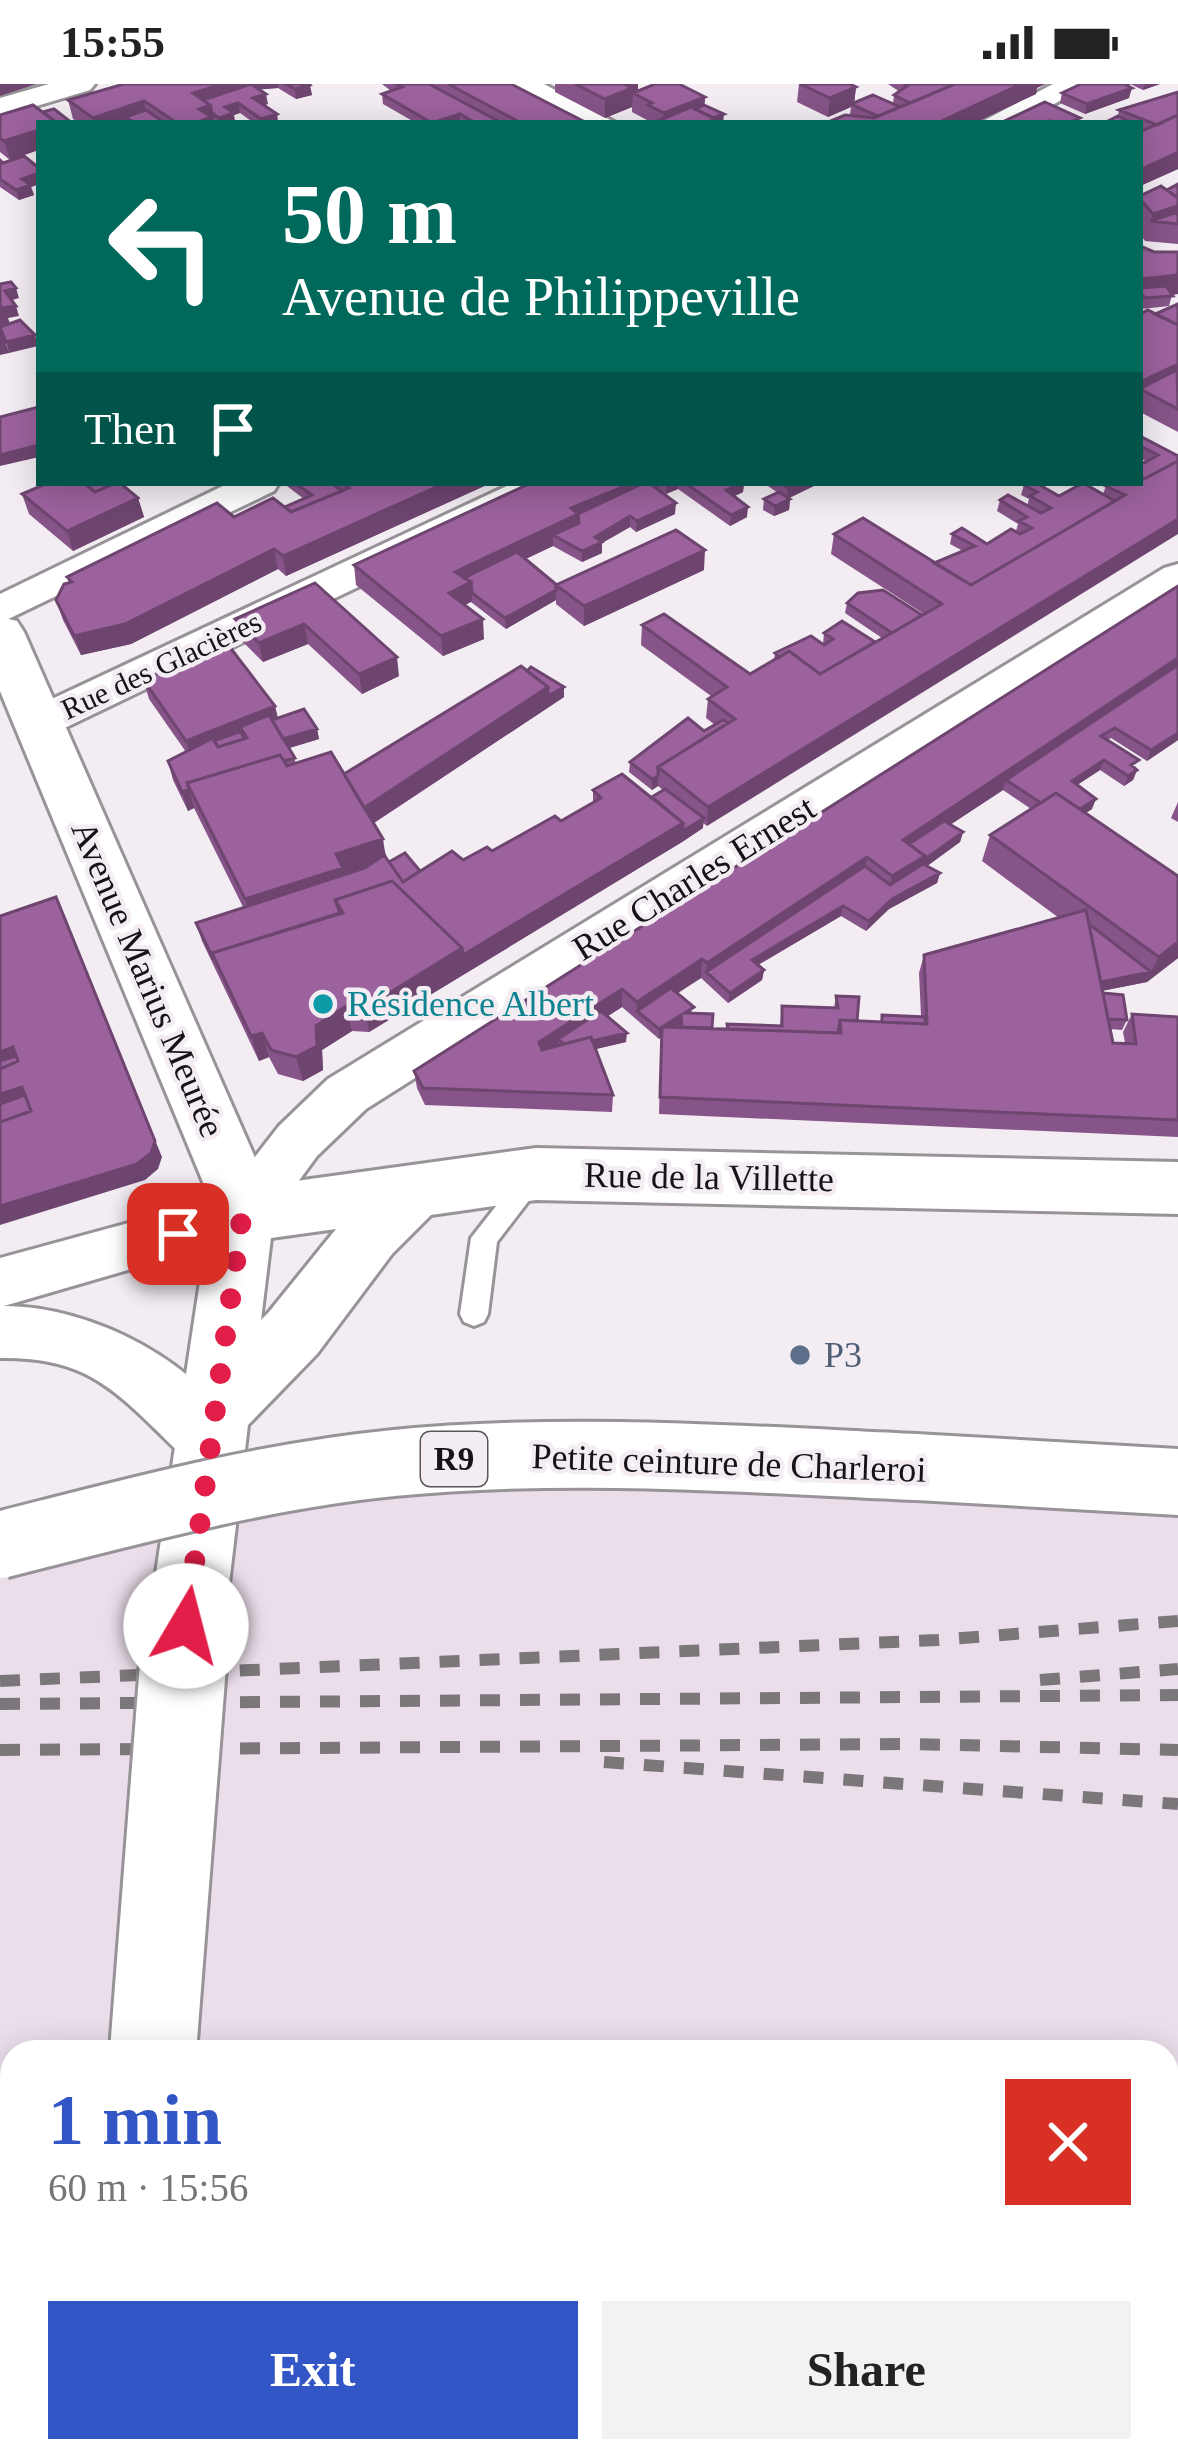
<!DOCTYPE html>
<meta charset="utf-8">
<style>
body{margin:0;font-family:Georgia,serif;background:#f2f2f2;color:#222;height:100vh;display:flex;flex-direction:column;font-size:45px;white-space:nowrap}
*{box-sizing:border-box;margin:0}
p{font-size:39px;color:#767676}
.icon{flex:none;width:66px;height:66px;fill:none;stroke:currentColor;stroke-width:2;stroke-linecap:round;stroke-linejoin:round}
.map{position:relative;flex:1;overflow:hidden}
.panel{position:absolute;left:0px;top:1956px;width:1179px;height:423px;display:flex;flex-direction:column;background:#fff;border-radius:36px 36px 0 0;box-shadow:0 6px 30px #0003}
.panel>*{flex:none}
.guide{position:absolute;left:36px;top:36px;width:1107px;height:366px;border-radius:0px;box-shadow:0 6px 30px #0003;background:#00695c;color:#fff;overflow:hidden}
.pin{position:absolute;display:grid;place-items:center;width:102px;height:102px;color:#fff;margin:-51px;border-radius:24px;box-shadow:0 6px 18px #0006}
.me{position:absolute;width:132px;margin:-66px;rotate:8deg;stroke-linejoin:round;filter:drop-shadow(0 0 9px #0008)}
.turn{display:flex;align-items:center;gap:42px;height:252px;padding:0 48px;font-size:54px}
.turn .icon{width:156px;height:156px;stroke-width:2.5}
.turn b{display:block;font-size:84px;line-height:102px}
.then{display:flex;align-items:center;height:114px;padding:0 48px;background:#0003;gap:24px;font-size:45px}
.round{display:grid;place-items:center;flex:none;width:126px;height:126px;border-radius:0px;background:#f2f2f2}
.summary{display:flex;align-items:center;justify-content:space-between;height:204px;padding:0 48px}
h1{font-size:72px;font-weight:700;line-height:90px;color:#3356c6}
.primary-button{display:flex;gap:24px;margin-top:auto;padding:24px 48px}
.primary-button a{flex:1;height:138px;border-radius:0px;background:#3356c6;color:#fff;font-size:48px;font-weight:700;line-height:138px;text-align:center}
.primary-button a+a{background:#f2f2f2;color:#222}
.status{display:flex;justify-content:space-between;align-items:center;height:84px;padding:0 60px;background:#fff;direction:ltr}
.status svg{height:33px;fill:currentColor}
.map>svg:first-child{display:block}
</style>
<div class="status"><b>15:55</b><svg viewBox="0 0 49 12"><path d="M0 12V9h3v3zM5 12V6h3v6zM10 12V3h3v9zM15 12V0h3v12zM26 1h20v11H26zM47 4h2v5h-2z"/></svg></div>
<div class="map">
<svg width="1178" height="2377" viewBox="0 0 1178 2377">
<rect width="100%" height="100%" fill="#f3edf3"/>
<path fill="#eadeea" d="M405,1401L1178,1414V2377H252L254,2367H1167V1968H12V2354L0,2355V1463Z"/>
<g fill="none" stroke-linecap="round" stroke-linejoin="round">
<g stroke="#989398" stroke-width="6">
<path id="service" d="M534,1082L543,1085L547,1093L497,1158L488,1230L484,1238L474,1242L464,1238L460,1230L471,1154L525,1085Z"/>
</g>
<g stroke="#989398" stroke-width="6">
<path id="minor" d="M49,0H95L90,6L0,33V14Z
M506,0H544L616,39H577Z
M1053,0H1092L1018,39H979Z
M229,399H279L274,407L0,539V510Z
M513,399H563L558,407L54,649L38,654L22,649L16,639L22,629Z
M1178,480V511L366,1025L317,1072L262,1147L4,1222C91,1222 206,1279 243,1361L234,1381L212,1389C186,1379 172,1361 152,1342C103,1293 70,1273 0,1274V1174L224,1113L279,1042L328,995L1164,484Z"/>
</g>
<g stroke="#989398" stroke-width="6">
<path id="secondary" d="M0,533L17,537L24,548L267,1101L536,1064L1178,1078V1130L536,1116L431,1131L392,1170L317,1270L248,1341L224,1542L213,1568L186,1579L159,1568L148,1542L210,1131L203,1098L0,607ZM336,1145L269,1228L261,1236L271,1154Z
M53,2367H151L150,2377H52Z"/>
</g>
<g stroke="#989398" stroke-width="6">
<path id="motorway" d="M916,1350L1178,1365V1431L916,1416L891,1406L880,1383L891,1360Z"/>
</g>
<use href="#service" fill="#fff" fill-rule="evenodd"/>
<use href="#minor" fill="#fff" fill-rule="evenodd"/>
<use href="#secondary" fill="#fff" fill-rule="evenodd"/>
<use href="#motorway" fill="#fff" fill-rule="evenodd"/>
<path stroke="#7a767a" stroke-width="12" stroke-dasharray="20 20" stroke-linecap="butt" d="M1040,1596L1178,1585
M0,1597L938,1556L1178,1537
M0,1620L1178,1611
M0,1666L910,1660L1178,1666
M604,1678L1178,1720
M0,2040L12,2041
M1167,2076H1178
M1167,2102L1178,2103
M0,2104H12
M1167,2167H1178"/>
<g stroke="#989398" stroke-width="92" stroke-linecap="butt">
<path id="secondary-bridge" d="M153,1968L186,1542"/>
</g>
<g stroke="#989398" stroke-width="72" stroke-linecap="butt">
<path id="motorway-bridge" d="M0,1461C130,1428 261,1392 394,1379C568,1362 743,1375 916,1383"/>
</g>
<use href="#secondary-bridge" stroke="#fff" stroke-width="86"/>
<use href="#motorway-bridge" stroke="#fff" stroke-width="66"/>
</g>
<path fill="#865488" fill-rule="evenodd" d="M124,0H309L312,11L296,15L278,4L259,5L268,20L264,21L277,30L278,39H254L240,29L234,31L235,39H79L73,35L68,16Z
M382,0H511L587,39H416L383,20L382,10L391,7Z
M555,0H638V7L705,13L704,21L723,39H647V36L632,28V13V23L605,34L555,8Z
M799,0L856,3L854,19L893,20L894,11L900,8L888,0H951L1037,4L1036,10L974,39H826L855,32L850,30L851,23L828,33L797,18Z
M1081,0H1160L1143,6L1130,0L1129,14L1085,30L1060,19L1062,9Z
M1178,8V85L1140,102V39L1106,38L1118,32L1119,26Z
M0,31L10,76L0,68Z
M0,76L3,79L39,84V100L31,103L34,111L19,116L0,103Z
M1178,100V160L1145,157L1140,150V112L1167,106Z
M1140,162L1154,168H1178V210L1172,211L1169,222L1142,225L1140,221Z
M1178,220V348L1140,328V224L1143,229L1155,230Z
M1140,352L1178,372L707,742L703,739V744L682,758L369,948L352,947L322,966L323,986L303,997L278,990L269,973L259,977L202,857L196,839L243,823L194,724L188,727L173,696L168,677L186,668L149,615L143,595L275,622L278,634L317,645L319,655L289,664L296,679L344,690L527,587L564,603V613L373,739L389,778L420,787L492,767L561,737L593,718V706L652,713L663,706L658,702L652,706L629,688L630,678L715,641L706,634L708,615L711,612L641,561L642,541L750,590L774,576L775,569L823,560L824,549L875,558L882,554L845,529L847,519L924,530L831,470L834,450L934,479L963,467L950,460L952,450L987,460L1021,450L1016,447L1018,440L997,427L1000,416L1027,422L1029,415L1021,411L1024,401L1059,412L1103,410L1106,402L1147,378L1140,374Z
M283,399H491L286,492L278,485L131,560L81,571L63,536L56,516L69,499L67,493L234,433L285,423L304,415Z
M531,399H744L743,408L734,412L747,433L730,442L678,405L666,410L660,407L675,430L636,448L630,443L602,459V469L582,478L553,462L525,475L556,501L704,486L584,542L556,520V516L506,545L471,518L465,521L484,555L443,572L356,501L354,481Z
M768,399H820L789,414L790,415L789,426L774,432L763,426L764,415L778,409L768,402Z
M22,410L138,414L144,433L73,467L29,430Z
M315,499L399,592L362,610L308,560L263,578L240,555L235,535Z
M1178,502V656L1147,677L1111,654L1108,656L1137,686L1133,696L1124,702L1100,686L1077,701L1092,725L1086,729L1178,792V874L1147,898L1102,907L1127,936L1122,946L1110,945L1113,959H1125L1123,948L1132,930L1178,933V1053L659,1030L661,953L659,955L622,923L608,932L626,958L595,965L613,1011L612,1028L425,1021L417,1004L414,987ZM1003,706L1031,725L990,751L982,777L1059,834L924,871L919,889L921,932L882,931L880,938L857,937L836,912L834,924L782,922L780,942L712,944L693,929L677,909L701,894L728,919L762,896L764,886L758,881L841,832L866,847L889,825L937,799L940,789L926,782L960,758L963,748L950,741Z
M1178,718V738L1171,734Z"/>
<path fill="#6d456f" d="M0,0H37L0,12Z
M223,0H278V4L253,6L211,23L214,39H195L193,9Z
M618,0H638V11L633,9L632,23L605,34V15Z
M1021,0H1046L1037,4L1036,10L974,39H937Z
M1123,0H1130L1129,5L1132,4L1129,14L1085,30L1087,20Z
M1145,0H1160L1143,6Z
M310,1L312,11L296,15L295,5Z
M856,3L854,21L851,20V23L828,33L830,14Z
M266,10L268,20L255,24L253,14Z
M705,13L704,31L663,39L664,29Z
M144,17L148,36L125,33L127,39H94L93,34Z
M238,19L240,29L234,31L235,39H220L219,34L225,23Z
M277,30L278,39H262L261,35Z
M460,30V39H435Z
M724,30L723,39H702Z
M39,46V66L10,76L4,57Z
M1178,68V85L1140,102V86Z
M39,89V100L31,103L34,111L19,116L16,106L22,95Z
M1178,122V140L1151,137L1145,156L1153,130Z
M1178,191V210L1145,214L1140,207L1141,195Z
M16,204L19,214L9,217L5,207Z
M16,222L19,232L8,234L14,250L4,253L9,269L0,271V224Z
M35,251L38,262L9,269L6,258Z
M1178,280V302L1140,305V298Z
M39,361V373L0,382V371Z
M445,399H491L286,492L283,472Z
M633,399H659V405L662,407L553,451V462L471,501L472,517L451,529L449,509L455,488L571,424Z
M666,399H678V405L666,410Z
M741,399H744L743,408L725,417L726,406Z
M800,399H820L787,415L788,404Z
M138,414L144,433L73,467L67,447Z
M790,415L789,426L774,432L775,422Z
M676,419L675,430L636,448L637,437Z
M748,423L747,433L730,442L731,431Z
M630,432V443L602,459V469L582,478V467L595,453Z
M1178,435V450L707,742L708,723Z
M274,465L278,485L131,560L81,571L74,552Z
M705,466L704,486L584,542V522Z
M556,506V516L506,545L505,534Z
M483,535L484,555L443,572L441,552Z
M304,540L308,560L263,578L259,559Z
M397,573L399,592L362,610L359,590Z
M1178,574V589L1006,696L1003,706L907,769L903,756Z
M548,603H564V613L365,745L362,726Z
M275,622L279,642L247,654L240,643L243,656L195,685L186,657Z
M317,645L319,655L283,666L281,656Z
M1178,649V656L1147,677L1151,666Z
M1104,676L1100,686L1068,707L1072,697Z
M1137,686L1133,696L1124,702L1128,692Z
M658,692V702L652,706V695Z
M189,705L194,724L188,727L182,708Z
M1096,715L1092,725L1062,744L1065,734Z
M704,734L703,744L682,758L369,948L365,924L462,864L683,739Z
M963,748L960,758L888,811L892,792Z
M383,755L387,781L252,840L245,815L336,770Z
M867,773L863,792L706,888L707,879Z
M940,789L937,799L889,825L866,847L869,837L892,815Z
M56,813L162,1073L158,1085L145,1096L0,1141V1122L137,1080Z
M843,822L841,832L751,885L752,876Z
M1178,858V874L1147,898L1090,909L1094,899L1151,888L1159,873Z
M702,875L701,894L643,932L637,927V918Z
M764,886L762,896L728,919L730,909Z
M622,905V923L564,960L558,955V964L540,976L539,958Z
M346,922L352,947L322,966L323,986L303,997L296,973L316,942Z
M681,931V940L659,955V945Z
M262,949L269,973L259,977L251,952Z
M627,949L626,958L567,972V963Z
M13,963L22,981L0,988V968Z
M22,1003L31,1020L0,1030V1010Z"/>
<path fill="#9c629e" stroke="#6d456f" stroke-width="3" d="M124,0H223L193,9L210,21L199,25L212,33L195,39H177L144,17L93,34L68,16Z
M251,0L266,10L253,14L277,30L261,35L238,19L225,23L234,29L219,34L212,29L210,21L203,16Z
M286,0H309L310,1L295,5Z
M396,0H429L498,37L462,39L470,36L460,30L432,39L382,10L402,3Z
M448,0H511L587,39H521Z
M575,0H624L632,4L605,15Z
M655,0H679L705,13L664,29L648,21L652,19L633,9Z
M800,0H850L856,3L830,14Z
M905,0H951L953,1L908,20L910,19L894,11L907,2Z
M955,0H1021L937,39H826L845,31L874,34Z
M1081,0H1123L1132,4L1087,20L1062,9Z
M1178,8V31L1157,41L1119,26Z
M873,11L900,23L878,32L851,20Z
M1045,18L1080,34L1068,39L1049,37L1045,39H1000Z
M33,21L57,39H39V46L4,57L0,54V31Z
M704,21L724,30L713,34L695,25Z
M691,23L716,35L706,39H653Z
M54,25L72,39H57L43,28Z
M146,26L165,39H136L125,33Z
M1178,31V68L1140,86V48Z
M1118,32L1132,39L1106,38Z
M24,72L39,84V89L22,95L31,101L16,106L0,95V76L3,79Z
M1178,100V114L1167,106Z
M1161,102L1178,114V122L1153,130L1140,115V112Z
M1178,128V140L1151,137Z
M1140,162L1154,168H1178V191L1141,195Z
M11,198L16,204L5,207L16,222L2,224L0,221V200Z
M1166,202L1173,212L1145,214L1140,207V204Z
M1178,220V241L1155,230Z
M1148,226L1178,241V280L1140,298V230Z
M20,236L35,251L6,258L0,243Z
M1177,286L1178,325L1140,305L1151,299Z
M39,323V361L0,371V333Z
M1140,352L1178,372V377L1144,395L1140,392V377L1144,379L1158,371L1140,362Z
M1178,377V435L708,723L658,683L735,635L708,615L727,603L642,541L664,530L750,590L789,567L820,590L942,520L834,450L863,434L971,501L1125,411L1106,402L1111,399H1140V392L1144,395Z
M48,399H84L95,408L115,399H120L138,414L67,447L22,410Z
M84,399H109L111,401L95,408Z
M295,399H331L342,407L291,428L285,423L312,411Z
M342,399H445L283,472L274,465L125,540L74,552L56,516L64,500L72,498L67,493L217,419L234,433L273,414L291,428L349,404Z
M531,399H633L571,424L578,430L455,488L471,498L449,509L483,535L441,552L354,481Z
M644,399H649L676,419L637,437L630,432L595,453L602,458L582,467L553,451L579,439L578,430Z
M685,399H741L726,406L748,423L731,431Z
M780,399H800L788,404Z
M1027,399H1036L1059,412L1083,399L1115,417L971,501L934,479L975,462L952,450L962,444L987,460L1011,445L1020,450L1032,444L1019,437L1027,433L1000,416L1008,411L1041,429L1051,424L1030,412L1037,408L1024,401Z
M779,408L790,415L775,422L764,415Z
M676,446L705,466L584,522L556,501Z
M517,468L558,502L556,501V506L505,534L472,509L471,498L464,494Z
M315,499L397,573L359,590L304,540L259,559L235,535Z
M1178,502V574L903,756L925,772L892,792L867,773L707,879L702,875L637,918L622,905L539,958L542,966L591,953L613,1011L423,1004L414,987Z
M883,506L922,531L892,549L847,519L858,509Z
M842,537L875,558L820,590L789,567L780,573L775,569L811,552L824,561L833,555L824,549Z
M229,562L275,622L186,657L143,595Z
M1178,581V649L1151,666L1115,644L1101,652L1139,676L1131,681L1137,686L1128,692L1104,676L1072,697L1096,715L1080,725L1056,709L1041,719L1006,696Z
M521,582L548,603L364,724L344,690Z
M531,583L564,603L548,612V603L527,587Z
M304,625L317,645L283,655L272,636Z
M269,631L295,674L284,677L280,671L187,699L189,705L182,708L168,677L213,654L218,663L247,654L240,643Z
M688,634L704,647L723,636L728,639L658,683V692L652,695L630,678Z
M241,647L244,655L218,663L214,657Z
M331,668L383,755L336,770L343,784L245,815L187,699L280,671L287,682Z
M622,690L683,739L463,871L462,864L392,797L335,816L340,829L212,869L214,876L196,839L365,784L384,771L403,798L452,767L463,776L487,763L492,767L555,732L561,737L601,714L593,706Z
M665,705L704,734L683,747V739L652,713Z
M1056,709L1178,792V858L1159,873L990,751Z
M944,737L963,748L924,776L925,772L909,760Z
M405,769L420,787L403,798L389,778Z
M923,780L940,789L892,815L869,837L843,822L752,876L764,886L730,909L706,888L865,782L890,801Z
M392,797L462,864L365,924L346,922L316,942L317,962L296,973L271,966L262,949L251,952L212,869L343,829L335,816Z
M56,813L155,1057L151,1069L137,1080L0,1122V1038L31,1027L22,1003L0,1010V985L18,977L13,963L0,968V832Z
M1086,826L1113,959L1136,960L1132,930L1178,933V1036L660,1013L662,943L841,949L840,936L927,940L924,871Z
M1089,840L1151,888L1101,898Z
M671,904L694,923L685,929L713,930L712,944L682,943L681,931L659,945L637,927Z
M1103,909L1123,911L1127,936L1108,935Z
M836,912L859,913L857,937L840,936L838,949L728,945L727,940L782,942V922L838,924Z
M601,927L627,949L592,957L591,953L564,960L558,955Z
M882,931L925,933V940L882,938Z
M16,972L18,977L0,985V977Z
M25,1011L31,1027L0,1038V1020Z"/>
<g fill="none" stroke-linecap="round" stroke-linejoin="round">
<path stroke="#e11d48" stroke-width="21" stroke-dasharray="0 37.8" d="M178,1150L242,1131L186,1542"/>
</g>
<circle fill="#0f9aa8" stroke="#f3edf3" stroke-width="4.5" cx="323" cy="920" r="12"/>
<circle fill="#5c6f8a" stroke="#f3edf3" stroke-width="4.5" cx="800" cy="1271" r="12"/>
<g text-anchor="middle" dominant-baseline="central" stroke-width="9" stroke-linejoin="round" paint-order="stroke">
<g font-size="30" fill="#151315" stroke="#f3edf3">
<text transform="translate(161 581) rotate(-25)">Rue des Glacières</text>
</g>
<rect fill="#f3edf3" stroke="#585458" stroke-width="3" x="421" y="1348" width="66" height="54" rx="9"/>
<g font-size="33" font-weight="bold" fill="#151315">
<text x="454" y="1375">R9</text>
</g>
<g font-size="36" fill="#151315" stroke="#f3edf3">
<text transform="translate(694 794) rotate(-32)">Rue Charles Ernest</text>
<text transform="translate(148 895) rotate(67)">Avenue Marius Meurée</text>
<text transform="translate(709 1093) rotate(1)">Rue de la Villette</text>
<text transform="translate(729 1379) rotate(2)">Petite ceinture de Charleroi</text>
</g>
<g font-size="36" fill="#0d838f" stroke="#f3edf3" text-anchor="start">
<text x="347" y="920">Résidence Albert</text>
</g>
<g font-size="36" fill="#4e5e75" stroke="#f3edf3" text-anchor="start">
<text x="824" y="1271">P3</text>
</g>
</g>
</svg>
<div class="pin" style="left:178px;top:1150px;background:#d93025"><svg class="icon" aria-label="arrive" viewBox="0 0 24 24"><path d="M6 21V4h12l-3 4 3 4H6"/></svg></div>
<svg class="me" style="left:186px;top:1542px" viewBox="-20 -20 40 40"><circle r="19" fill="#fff"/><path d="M0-13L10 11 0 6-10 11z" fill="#e11d48"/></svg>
<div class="guide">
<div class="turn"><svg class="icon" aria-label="left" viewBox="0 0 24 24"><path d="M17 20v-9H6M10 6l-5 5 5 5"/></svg><div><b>50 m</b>Avenue de Philippeville</div></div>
<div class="then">Then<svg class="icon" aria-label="arrive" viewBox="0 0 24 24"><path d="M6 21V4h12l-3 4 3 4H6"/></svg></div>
</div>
<section class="panel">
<div class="summary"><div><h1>1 min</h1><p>60 m · 15:56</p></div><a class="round" style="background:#d93025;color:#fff"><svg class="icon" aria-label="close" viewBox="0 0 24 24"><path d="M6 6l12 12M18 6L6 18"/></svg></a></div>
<div class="primary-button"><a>Exit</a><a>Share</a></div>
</section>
</div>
